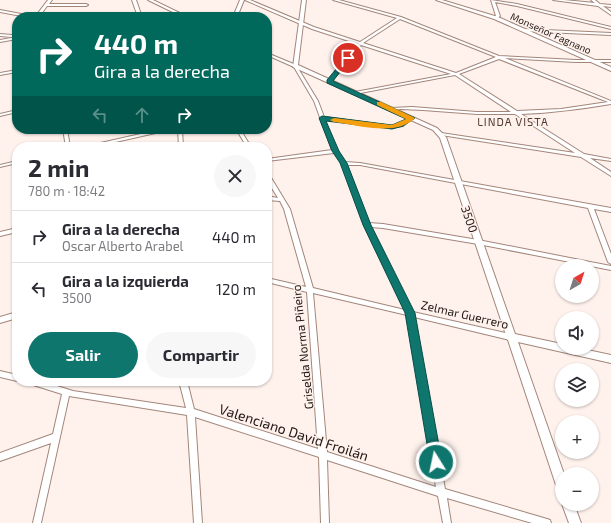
<!DOCTYPE html>
<html lang="es">
<meta charset="utf-8">
<style>
body{margin:0;font-family:"Exo 2",sans-serif;background:#f7f7f7;color:#2b2b33;height:100vh;display:flex;flex-direction:column;font-size:15px;white-space:nowrap}
*{box-sizing:border-box;margin:0}
p{font-size:13px;color:#7c7c81}
.icon{flex:none;width:22px;height:22px;fill:none;stroke:currentColor;stroke-width:2;stroke-linecap:round;stroke-linejoin:round}
.map{position:relative;flex:1;overflow:hidden}
.details{position:absolute;left:12px;top:142px;width:260px;height:244px;display:flex;flex-direction:column;background:#fff;border-radius:16px;box-shadow:0 1px 3px #0004}
.details>*{flex:none}
.top-card{position:absolute;left:12px;top:12px;width:260px;height:122px;border-radius:16px;box-shadow:0 1px 3px #0004;background:#00695c;color:#fff;overflow:hidden}
.needle{width:26px;rotate:39deg}
.controls{position:absolute;left:555px;top:259px;display:grid;gap:8px}
.controls a{display:grid;place-items:center;width:44px;height:44px;border-radius:50%;background:#fff;box-shadow:0 1px 3px #0004;font-size:20px}
.pin{position:absolute;display:grid;place-items:center;width:34px;height:34px;color:#fff;margin:-17px;border:2px solid #fff;border-radius:50%;box-shadow:0 1px 4px #0007}
.me{position:absolute;width:44px;margin:-22px;rotate:350deg;stroke-linejoin:round;filter:drop-shadow(0 0 3px #0008)}
.turn{display:flex;align-items:center;gap:14px;height:84px;padding:0 16px;font-size:18px}
.turn .icon{width:52px;height:52px;stroke-width:2.5}
.turn b{display:block;font-size:28px;line-height:34px}
.lanes{display:flex;align-items:center;height:38px;padding:0 16px;background:#0003;justify-content:center;gap:20px;direction:ltr}
.lanes .off{opacity:.35}
.round{display:grid;place-items:center;flex:none;width:42px;height:42px;border-radius:21px;background:#f7f7f7}
.head{display:flex;align-items:center;justify-content:space-between;height:68px;padding:0 16px}
h1{font-size:24px;font-weight:700;line-height:30px}
.button{display:flex;gap:8px;margin-top:auto;padding:8px 16px}
.button a{flex:1;height:46px;border-radius:24px;background:#0f766e;color:#fff;font-size:16px;font-weight:700;line-height:46px;text-align:center}
.button a+a{background:#f7f7f7;color:#2b2b33}
ul{padding:0;list-style:none}
li{display:flex;align-items:center;gap:12px;height:52px;padding:0 16px;border-top:1px solid #e1e1e2}
li div{flex:1}
li b{display:block;font-size:15px}
li em{font-style:normal}
.map>svg:first-child{display:block}
</style>
<div class="map">
<svg width="611" height="523" viewBox="0 0 611 523">
<rect width="100%" height="100%" fill="#fff2ed"/>
<g fill="none" stroke-linecap="round" stroke-linejoin="round">
<g stroke="#a3867a" stroke-width="2">
<path id="minor" d="M48,0H52L49,4H86L88,5L86,6H47L39,17H35Z
M132,0H136L142,17H138Z
M148,0H153L188,17H183Z
M240,0H244L237,17H233Z
M245,0H250L314,27L360,42L397,18L333,0H339L401,17L499,56L576,60H611V62H576L505,58L611,101V104C581,109 551,113 521,114L584,154L611,159V161L590,158L611,172V176L581,157L441,135L439,134L441,133L575,153L515,114H477L423,110L401,109L391,110L389,109L391,108L412,107L477,112H511L455,75L355,94L353,93L355,92L451,74L361,45L330,83H328V81L358,44L312,29ZM400,19L496,57L456,73L363,43ZM499,59L608,102L561,109L517,111L459,74Z
M491,0L517,4L611,27V29L517,6L495,2L500,16L496,19L494,18L496,16Z
M553,0H564L595,3L591,0H595L600,4L611,5V7L603,6L611,12V15L598,6Z
M0,10L32,16L34,17H27L0,12Z
M523,29L611,33V35L522,31L521,30Z
M0,34L12,35L14,36L12,37L0,36Z
M17,37V39L0,42V40Z
M267,53L296,65L318,101L324,117L392,126L400,124L409,117H413V118L403,126L392,128L325,120L337,151L345,162L360,163L611,208V212L594,209L611,254V264L608,262L588,208L360,165H347L369,223L383,224L478,240L611,266V270L478,244L383,228L371,227L413,312L510,334L512,335L513,337L512,339L510,340L414,317L445,489L547,519L550,520L551,523H532L447,498L451,523H443L438,496L327,460L329,523H321L319,457L195,417L202,523H194L187,415L69,396L41,523H33L51,443L0,461V453L53,434L62,394L27,383L26,381H41L73,391L186,408L179,381H187L194,409L318,449L307,292L267,282V278L306,287L284,209L280,201L267,200V196L278,198L267,180V174L270,176L290,209L313,288L405,310L364,225L342,163L334,153L267,161V159L332,150L314,101L294,67L267,55ZM313,293L407,315L436,487L327,452Z
M17,70V72L0,75V73Z
M17,110V112L0,116V114Z
M63,129H67L70,147H66Z
M163,129H171L169,130L93,147H85L87,146Z
M178,129H182L183,147H179Z
M236,129H240L251,147H247Z
M17,161V163L0,167V165Z
M17,228V232L0,236V232Z
M17,312V318L0,323V317Z
M0,371L17,375V381L0,377Z"/>
</g>
<g stroke="#a3867a" stroke-width="2">
<path id="tertiary" d="M302,0H306L298,65L437,128L446,137L515,334L562,344V348H578L611,355V363L518,342L564,474H562V491L558,489L556,485L508,340L505,337L506,335L440,138L433,130L293,67Z
M436,0H442L498,17L611,67V71L494,19Z
M562,504H574L581,523H569Z"/>
</g>
<use href="#minor" fill="#fff" fill-rule="evenodd"/>
<use href="#tertiary" fill="#fff" fill-rule="evenodd"/>
</g>
<path fill="#0f766e" stroke="#0a4d48" d="M346,57L351,58L333,81L415,118L403,126L392,129L326,121L339,151L347,163L371,225L415,313L442,462L440,466L436,468L432,466L430,462L405,313L363,225L340,163L332,151L319,118L322,116L392,125L406,119L327,83V80Z"/>
<path fill="#f59e0b" d="M377,102H381L415,118C396,137 358,125 334,122L330,120L334,118L392,125L406,119L377,105Z"/>
<g text-anchor="middle" dominant-baseline="central" stroke-width="3" stroke-linejoin="round" paint-order="stroke">
<g font-size="10" fill="#231814" stroke="#fff2ed">
<text transform="translate(551 33) rotate(24)">Monseñor Fagnano</text>
</g>
<g font-size="11" letter-spacing="1" fill="#533a2f" stroke="#fff2ed">
<text x="513" y="121">LINDA VISTA</text>
</g>
<g font-size="12" fill="#231814" stroke="#fff2ed">
<text transform="translate(470 219) rotate(71)">3500</text>
<text transform="translate(465 314) rotate(13)">Zelmar Guerrero</text>
<text transform="translate(302 347) rotate(-96)">Griselda Norma Piñeiro</text>
</g>
<g font-size="14" fill="#231814" stroke="#fff2ed">
<text transform="translate(294 432) rotate(18)">Valenciano David Froilán</text>
</g>
</g>
</svg>
<div class="controls">
<a><svg class="needle" viewBox="-14 -14 28 28"><path d="M0-13l5 13h-10z" fill="#e53935"/><path d="M0 13l5-13h-10z" fill="#7c7c81"/></svg></a>
<a><svg class="icon" aria-label="sound" viewBox="0 0 24 24"><path d="M4 9h4l5-4v14l-5-4H4zM17 9q2 3 0 6"/></svg></a>
<a><svg class="icon" aria-label="layers" viewBox="0 0 24 24"><path d="M12 4l9 5-9 5-9-5zM3 14l9 5 9-5"/></svg></a>
<a>+</a>
<a>−</a>
</div>
<div class="pin" style="left:348px;top:58px;background:#d93025"><svg class="icon" aria-label="arrive" viewBox="0 0 24 24"><path d="M6 21V4h12l-3 4 3 4H6"/></svg></div>
<svg class="me" style="left:436px;top:462px" viewBox="-20 -20 40 40"><circle r="17" fill="#0f766e" stroke="#fff" stroke-width="3"/><path d="M0-11L8 9 0 5-8 9z" fill="#fff"/></svg>
<div class="top-card">
<div class="turn"><svg class="icon" aria-label="right" viewBox="0 0 24 24"><path d="M7 20v-9h11M14 6l5 5-5 5"/></svg><div><b>440 m</b>Gira a la derecha</div></div>
<div class="lanes"><svg class="icon off" aria-label="left" viewBox="0 0 24 24"><path d="M17 20v-9H6M10 6l-5 5 5 5"/></svg><svg class="icon off" aria-label="ahead" viewBox="0 0 24 24"><path d="M12 20V5M6 11l6-6 6 6"/></svg><svg class="icon" aria-label="right" viewBox="0 0 24 24"><path d="M7 20v-9h11M14 6l5 5-5 5"/></svg></div>
</div>
<section class="details">
<div class="head"><div><h1>2 min</h1><p>780 m · 18:42</p></div><a class="round"><svg class="icon" aria-label="close" viewBox="0 0 24 24"><path d="M6 6l12 12M18 6L6 18"/></svg></a></div>
<ul>
<li><svg class="icon" aria-label="right" viewBox="0 0 24 24"><path d="M7 20v-9h11M14 6l5 5-5 5"/></svg><div><b>Gira a la derecha</b><p>Oscar Alberto Arabel</p></div><em>440 m</em></li>
<li><svg class="icon" aria-label="left" viewBox="0 0 24 24"><path d="M17 20v-9H6M10 6l-5 5 5 5"/></svg><div><b>Gira a la izquierda</b><p>3500</p></div><em>120 m</em></li>
</ul>
<div class="button"><a>Salir</a><a>Compartir</a></div>
</section>
</div>
